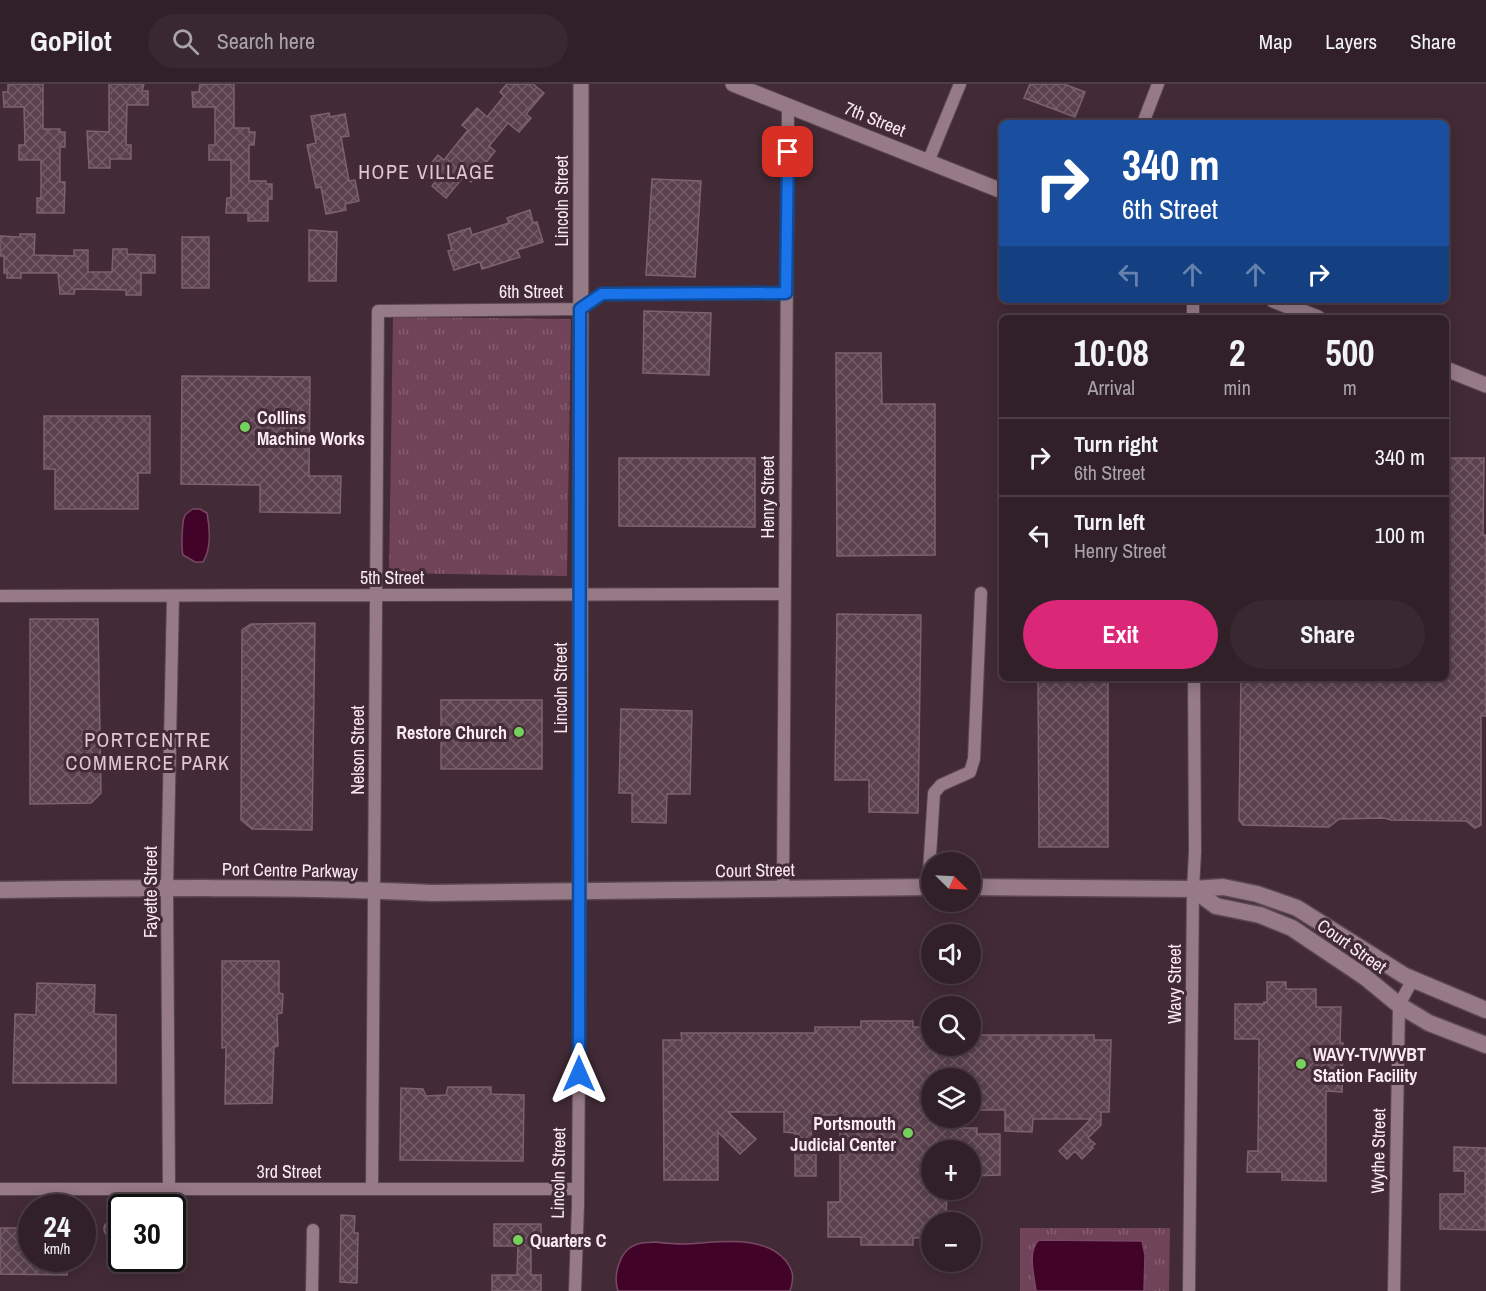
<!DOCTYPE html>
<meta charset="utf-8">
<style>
body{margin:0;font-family:"Archivo Narrow",sans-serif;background:#3a2830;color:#f1f3f6;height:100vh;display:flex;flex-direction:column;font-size:22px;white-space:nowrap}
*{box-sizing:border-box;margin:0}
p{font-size:20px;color:#a8a3a8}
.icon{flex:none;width:33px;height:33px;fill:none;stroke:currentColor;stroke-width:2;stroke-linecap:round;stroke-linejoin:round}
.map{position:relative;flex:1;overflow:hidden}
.details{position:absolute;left:999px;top:231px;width:450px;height:366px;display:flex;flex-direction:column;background:#322028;border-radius:9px;box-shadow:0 3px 15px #0003,0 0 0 2px #4d3e45}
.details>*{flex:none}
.hud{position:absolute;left:999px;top:36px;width:450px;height:183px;border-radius:9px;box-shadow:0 3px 15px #0003,0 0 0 2px #4d3e45;background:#1a4fa0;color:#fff;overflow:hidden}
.needle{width:39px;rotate:114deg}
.controls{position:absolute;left:921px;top:768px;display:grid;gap:12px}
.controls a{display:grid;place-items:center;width:60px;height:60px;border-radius:50%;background:#322028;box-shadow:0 3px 15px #0003,0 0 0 2px #4d3e45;font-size:30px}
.speed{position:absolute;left:18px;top:1110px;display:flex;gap:12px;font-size:30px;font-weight:700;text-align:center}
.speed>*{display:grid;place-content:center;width:78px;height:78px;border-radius:50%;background:#322028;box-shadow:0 3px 15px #0003,0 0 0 2px #4d3e45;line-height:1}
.speed small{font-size:15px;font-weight:400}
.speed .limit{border:3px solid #111;border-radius:9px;background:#fff;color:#111}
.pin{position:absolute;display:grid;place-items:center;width:51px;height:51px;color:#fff;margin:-26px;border-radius:12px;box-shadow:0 3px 9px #0006}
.me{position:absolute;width:66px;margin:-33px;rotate:0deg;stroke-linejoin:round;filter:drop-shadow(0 0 4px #0008)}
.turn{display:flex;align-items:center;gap:21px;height:126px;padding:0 24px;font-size:27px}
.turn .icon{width:78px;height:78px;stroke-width:2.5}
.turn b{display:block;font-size:42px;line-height:51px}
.lanes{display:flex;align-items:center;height:57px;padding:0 24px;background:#0003;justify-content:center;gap:30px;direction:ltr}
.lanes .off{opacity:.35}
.eta{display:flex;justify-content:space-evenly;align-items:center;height:102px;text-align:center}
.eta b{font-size:36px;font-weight:700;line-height:42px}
.cta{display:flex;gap:12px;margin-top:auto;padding:12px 24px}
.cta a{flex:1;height:69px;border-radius:36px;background:#db2777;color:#fff;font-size:24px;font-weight:700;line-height:69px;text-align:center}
.cta a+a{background:#3a2830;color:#f1f3f6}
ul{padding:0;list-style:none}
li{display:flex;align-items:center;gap:18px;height:78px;padding:0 24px;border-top:2px solid #4d3e45}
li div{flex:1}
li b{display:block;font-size:22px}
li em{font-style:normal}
header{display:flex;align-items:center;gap:36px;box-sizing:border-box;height:84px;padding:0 30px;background:#322028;border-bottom:2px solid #4d3e45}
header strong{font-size:28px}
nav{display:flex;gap:33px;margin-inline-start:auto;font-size:21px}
.search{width:420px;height:54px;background:#3a2830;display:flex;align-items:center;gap:15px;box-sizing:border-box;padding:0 21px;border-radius:33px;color:#a8a3a8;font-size:22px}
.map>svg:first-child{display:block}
</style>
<header>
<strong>GoPilot</strong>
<div class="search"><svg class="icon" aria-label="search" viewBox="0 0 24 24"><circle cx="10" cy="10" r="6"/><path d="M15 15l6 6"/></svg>Search here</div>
<nav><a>Map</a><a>Layers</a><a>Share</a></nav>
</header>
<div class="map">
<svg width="1486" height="1207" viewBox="0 0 1486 1207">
<defs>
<pattern id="grass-tufts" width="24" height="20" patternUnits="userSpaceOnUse" patternTransform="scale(1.5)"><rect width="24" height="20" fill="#704359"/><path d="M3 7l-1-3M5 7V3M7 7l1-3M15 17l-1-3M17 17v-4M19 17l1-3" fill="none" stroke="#855e71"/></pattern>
<pattern id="building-cross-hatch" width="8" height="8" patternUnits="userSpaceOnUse" patternTransform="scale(1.5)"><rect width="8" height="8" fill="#5a414d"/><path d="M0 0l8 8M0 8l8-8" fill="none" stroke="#735d67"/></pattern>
</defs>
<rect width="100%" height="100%" fill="#422b36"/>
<path fill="url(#grass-tufts)" d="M393,233L571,235L567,492L389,489Z
M1020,1144H1170L1169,1207H1144L1141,1157L1039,1156L1032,1174L1036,1207H1020Z"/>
<path fill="#420329" stroke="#794865" stroke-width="1.5" d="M193,425H200L207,429C210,445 212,464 203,478H195L183,471C181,464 182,437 185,431C187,429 190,427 193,425Z
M1039,1156L1142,1157L1145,1171L1144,1207H1036C1034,1191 1027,1167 1039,1156Z
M655,1158C664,1159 674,1160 683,1160C715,1159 763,1149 786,1177C794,1187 794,1195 790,1207H618C613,1192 619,1167 635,1161C641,1158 649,1159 655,1158Z"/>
<path fill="url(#building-cross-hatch)" stroke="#7d626e" stroke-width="1.5" d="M8,0H43V45H60V48H65V63H60V98H65L64,129H37V114H41V76H19V61H25L24,23H4L3,8H8Z
M109,0H144L142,7H148V21H127L126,61H131V75H110V84H89L87,47L109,48Z
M200,0H234V44H249V48H255L254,61H249V97H266V100H272V115H268V137H248V129H226L227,114H231V76H209V61H215V23H193L192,8H199Z
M507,0H533L544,9L526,30L531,34L519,48L508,39L489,62L495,67L471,98L464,92L446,114L432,102L435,98L423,89L438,71L444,76L468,46L462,41L477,24L487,33L504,12L500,8Z
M1030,0H1064L1085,8L1075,33L1024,14Z
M329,29L330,33L345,30L349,52L341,53L349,97L355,96L359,117L345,120L346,126L326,130L321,103L316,104L307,61L316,59L311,32Z
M652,95L701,97L695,193L646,191Z
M530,126L533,139L537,138L543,158L517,166L520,173L482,185L480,178L454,186L448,167L452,166L448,151L470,144L472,151L509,139L507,134Z
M309,146L337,148L336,197H309Z
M20,150H35L34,171L74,172V166H88V188H112L113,165H127V170L155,171V189H141V211H126V206L75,205L74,210H60L58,189H21V194H7V189H4V172H0V152L20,153Z
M182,153H209V204H182Z
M644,227L711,229L709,291L643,289Z
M836,269H881L882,320H935V471L837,472Z
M182,292L310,293L309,392H341L340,429L260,428V401L181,400Z
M44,332H150V389H138V425H55V385H44Z
M619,374H755V443L619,442Z
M1446,374H1484L1483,451H1486V632H1481V741L1475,744L1466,737L1391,736L1384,734L1339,735L1329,743L1243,741L1239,736L1241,594H1446Z
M837,530L921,531L918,729L869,728V696H835Z
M30,535H98L101,709L91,719L30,720Z
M315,539L312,746L252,745L241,736L242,546L251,540Z
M1038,594H1108V763H1039Z
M441,616H542V685H441Z
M621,625L692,627L690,710H667L666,739L632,738V709H619Z
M222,877H279V909L283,910L282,929L277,930L278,962L274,963L272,1019L225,1020L226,963L222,964Z
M1267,898H1286V905H1316V923H1341L1340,959H1343L1342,1008L1326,1007V1097L1282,1096V1088H1247L1248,1067H1258L1259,955H1235V920H1264V918H1267Z
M37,899L95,901L94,930L116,931V999H13L15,930L36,931Z
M861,937H913V943H932V962H970V951H1094V956H1111L1109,1028H1101V1041L1088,1054L1095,1060L1091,1063L1093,1064L1082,1075L1075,1067L1067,1075L1059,1067L1091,1035H1033L1032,1048L1005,1047V1026H970V994H932V1034H947V1044H977V1050H1000V1091L970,1092V1066H932V1106H947L946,1138H932V1153L913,1154V1161H861V1153H828V1118H840V1031H812L811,1069H816V1092H795V1049L784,1048V1028H728L756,1055L740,1070L718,1048V1096H664L663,956H682L681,949H815V943H861Z
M448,1003H491V1010L524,1011L523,1077L400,1076L401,1004L423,1005L426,1012L446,1011Z
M1454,1063L1486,1064V1146L1440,1145V1110H1465V1087H1454Z
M341,1131L355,1132L354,1149H358L357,1199L340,1198Z
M104 1145a8 8 0 1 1 16 0a8 8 0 1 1-16 0Z
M494,1140H541V1163H531V1191H541V1207H492V1191H517L518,1162H494Z
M0,1144H32V1174H68L67,1191L0,1190Z"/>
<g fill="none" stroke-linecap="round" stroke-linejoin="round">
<g stroke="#5a4750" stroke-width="14">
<path id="minor" d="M1143,39L1158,0
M928,78L960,0
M1193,216V234
M0,512L785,510
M928,803L934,709L941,701L970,688L974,675L981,509
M783,805L788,21
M0,1105H578
M169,1105L167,804L173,512
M372,1105L378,227L580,225L602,210L787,209
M312,1207L313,1146
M575,1207L578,1120L580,807
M1189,1207L1193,805L1195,768L1194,594
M1394,1207L1399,921L1413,895"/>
</g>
<g stroke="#5a4750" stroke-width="17">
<path id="tertiary" d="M733,0L1002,107
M1273,216L1318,234
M1446,285L1486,301
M580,807L581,0"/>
</g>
<g stroke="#5a4750" stroke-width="19">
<path id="secondary" d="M970,803L1193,805L1223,803L1257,810L1297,824L1405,892L1486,926
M1193,805L1216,822L1260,831L1292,844L1365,893L1399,921L1429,939L1486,961
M0,806C143,804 287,802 431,809L932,803"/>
</g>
<use href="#minor" stroke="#967a86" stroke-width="12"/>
<use href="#tertiary" stroke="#967a86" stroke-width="15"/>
<use href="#secondary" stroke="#967a86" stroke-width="16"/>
</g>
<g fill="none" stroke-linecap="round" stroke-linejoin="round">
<g stroke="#114b97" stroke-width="15">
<path id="route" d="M579,990L580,225L602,210L786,209L788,68"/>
</g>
<use href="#route" stroke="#1a73e8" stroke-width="10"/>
</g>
<g fill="#74d25c" stroke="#422b36" stroke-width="2">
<circle cx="245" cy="343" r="6"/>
<circle cx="519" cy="648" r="6"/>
<circle cx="1301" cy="980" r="6"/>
<circle cx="908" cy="1049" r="6"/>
<circle cx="518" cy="1156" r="6"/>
</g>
<g text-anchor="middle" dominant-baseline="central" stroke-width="6" stroke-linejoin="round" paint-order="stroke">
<g font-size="18" fill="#faeaf1" stroke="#422b36">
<text transform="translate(875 35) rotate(22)">7th Street</text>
<text transform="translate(561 117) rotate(-90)">Lincoln Street</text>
<text x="531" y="207">6th Street</text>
<text transform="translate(767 413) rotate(-90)">Henry Street</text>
<text x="392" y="493">5th Street</text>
<text transform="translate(560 604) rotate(-90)">Lincoln Street</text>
<text transform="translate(357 666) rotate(-90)">Nelson Street</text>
<text transform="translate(290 786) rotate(1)">Port Centre Parkway</text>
<text transform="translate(755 786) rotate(-1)">Court Street</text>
<text transform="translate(150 808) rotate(-90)">Fayette Street</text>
<text transform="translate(1352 862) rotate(35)">Court Street</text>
<text transform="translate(1174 900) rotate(-90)">Wavy Street</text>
<text transform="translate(1378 1067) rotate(-89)">Wythe Street</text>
<text x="289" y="1087">3rd Street</text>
<text transform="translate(558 1089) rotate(-89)">Lincoln Street</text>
</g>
<g font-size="18" font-weight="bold" fill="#faeaf1" stroke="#422b36" text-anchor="start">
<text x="257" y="333">Collins<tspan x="257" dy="21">Machine Works</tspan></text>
<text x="507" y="648" text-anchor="end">Restore Church</text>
<text x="1313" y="970">WAVY-TV/WVBT<tspan x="1313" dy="21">Station Facility</tspan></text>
<text x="896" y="1039" text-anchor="end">Portsmouth<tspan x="896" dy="21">Judicial Center</tspan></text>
<text x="530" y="1156">Quarters C</text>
</g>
<g font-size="20" letter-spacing="1.5" fill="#e3c4d2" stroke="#422b36">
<text x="427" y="87">HOPE VILLAGE</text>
<text x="148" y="655">PORTCENTRE<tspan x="148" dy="23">COMMERCE PARK</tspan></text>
</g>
</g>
</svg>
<div class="controls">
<a><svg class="needle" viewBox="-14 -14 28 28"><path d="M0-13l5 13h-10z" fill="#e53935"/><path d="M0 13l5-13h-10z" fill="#a8a3a8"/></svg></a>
<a><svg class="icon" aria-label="sound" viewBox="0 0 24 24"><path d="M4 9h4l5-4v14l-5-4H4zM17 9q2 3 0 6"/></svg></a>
<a><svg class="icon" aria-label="search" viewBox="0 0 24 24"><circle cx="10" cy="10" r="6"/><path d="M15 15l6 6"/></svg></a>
<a><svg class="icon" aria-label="layers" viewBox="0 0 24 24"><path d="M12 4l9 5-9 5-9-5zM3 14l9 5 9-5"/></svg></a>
<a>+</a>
<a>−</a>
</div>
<div class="speed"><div>24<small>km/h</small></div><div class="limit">30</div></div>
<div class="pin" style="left:788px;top:68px;background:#d93025"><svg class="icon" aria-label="arrive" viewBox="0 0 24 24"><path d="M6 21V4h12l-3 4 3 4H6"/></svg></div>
<svg class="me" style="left:579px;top:990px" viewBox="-20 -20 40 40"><path d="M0-17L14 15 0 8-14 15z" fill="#1a73e8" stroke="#fff" stroke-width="4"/></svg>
<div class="hud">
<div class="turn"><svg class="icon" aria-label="right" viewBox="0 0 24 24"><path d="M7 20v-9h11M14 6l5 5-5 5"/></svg><div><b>340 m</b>6th Street</div></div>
<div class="lanes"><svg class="icon off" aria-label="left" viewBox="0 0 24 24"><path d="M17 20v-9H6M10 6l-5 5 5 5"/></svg><svg class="icon off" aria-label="ahead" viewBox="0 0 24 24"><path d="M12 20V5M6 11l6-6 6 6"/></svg><svg class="icon off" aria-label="ahead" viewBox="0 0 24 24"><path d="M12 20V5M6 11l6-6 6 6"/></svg><svg class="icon" aria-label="right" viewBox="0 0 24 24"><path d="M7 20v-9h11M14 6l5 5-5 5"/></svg></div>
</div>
<section class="details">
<div class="eta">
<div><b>10:08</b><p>Arrival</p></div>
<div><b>2</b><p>min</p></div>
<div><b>500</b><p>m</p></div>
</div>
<ul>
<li><svg class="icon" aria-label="right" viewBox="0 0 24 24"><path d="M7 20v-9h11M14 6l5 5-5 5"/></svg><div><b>Turn right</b><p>6th Street</p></div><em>340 m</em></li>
<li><svg class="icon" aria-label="left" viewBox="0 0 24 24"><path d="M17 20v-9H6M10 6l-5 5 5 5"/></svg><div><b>Turn left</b><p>Henry Street</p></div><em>100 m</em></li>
</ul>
<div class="cta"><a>Exit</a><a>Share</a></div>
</section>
</div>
